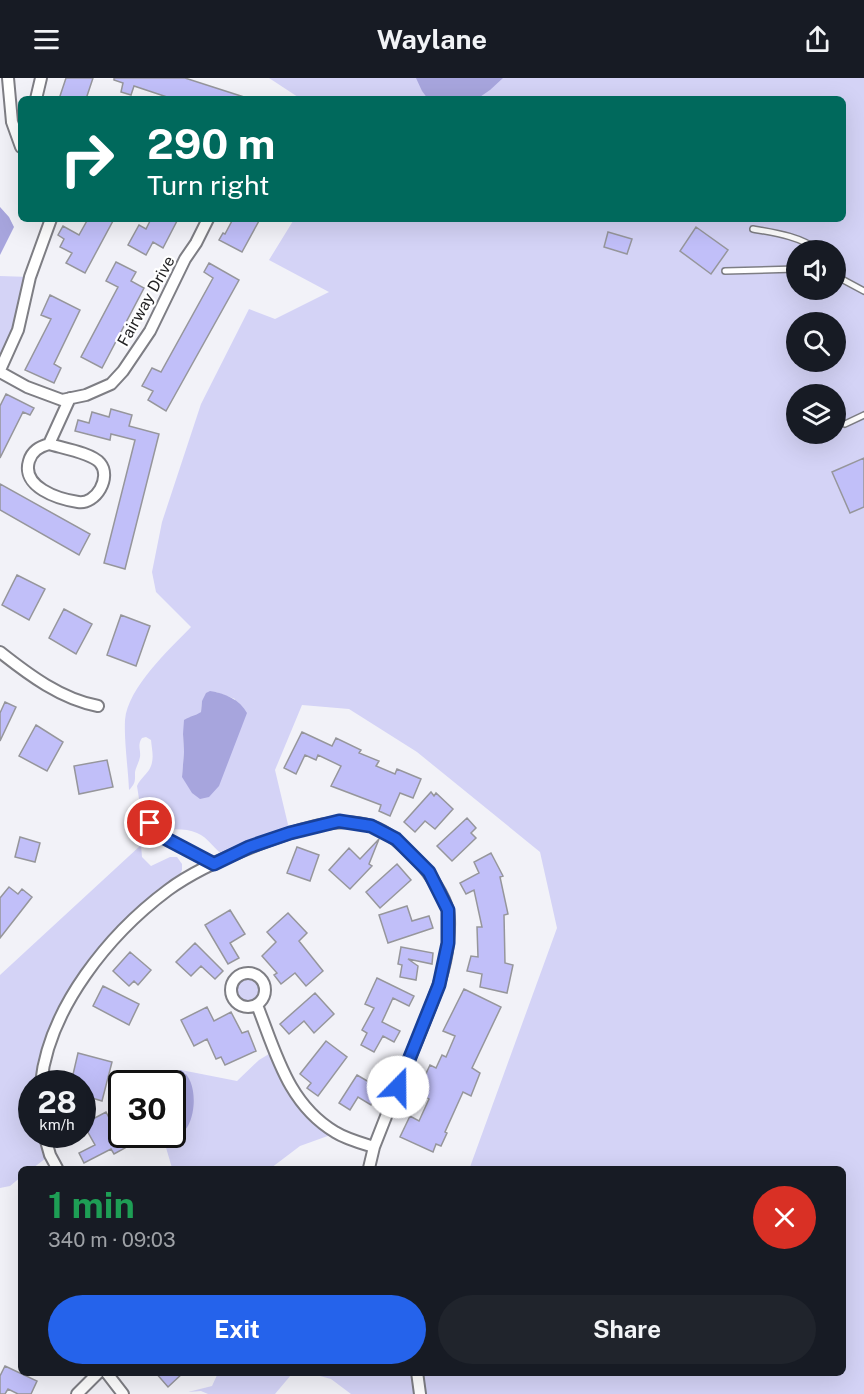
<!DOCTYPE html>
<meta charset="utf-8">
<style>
body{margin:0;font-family:"Public Sans",sans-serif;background:#20242c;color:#f1f3f6;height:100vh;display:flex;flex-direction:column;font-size:22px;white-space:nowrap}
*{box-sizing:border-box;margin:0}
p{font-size:20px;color:#9ea1a6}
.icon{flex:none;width:33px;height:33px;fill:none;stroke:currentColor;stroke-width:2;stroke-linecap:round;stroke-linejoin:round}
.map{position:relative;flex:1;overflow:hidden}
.side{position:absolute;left:18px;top:1088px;width:828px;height:210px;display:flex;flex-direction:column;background:#171b24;border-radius:9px;box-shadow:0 6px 24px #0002}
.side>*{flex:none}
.banner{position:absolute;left:18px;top:18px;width:828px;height:126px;border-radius:9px;box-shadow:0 6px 24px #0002;background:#00695c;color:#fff;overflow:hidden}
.tools{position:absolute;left:786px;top:162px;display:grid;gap:12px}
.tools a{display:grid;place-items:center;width:60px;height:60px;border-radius:50%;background:#171b24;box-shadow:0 6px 24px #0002;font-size:30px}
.speed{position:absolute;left:18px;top:992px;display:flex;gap:12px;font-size:30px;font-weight:700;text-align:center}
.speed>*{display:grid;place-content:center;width:78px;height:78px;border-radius:50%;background:#171b24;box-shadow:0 6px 24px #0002;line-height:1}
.speed small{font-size:15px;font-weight:400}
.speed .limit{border:3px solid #111;border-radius:9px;background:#fff;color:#111}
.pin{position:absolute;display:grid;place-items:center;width:51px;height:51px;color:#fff;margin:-26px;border:3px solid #fff;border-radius:50%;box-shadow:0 2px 6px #0007}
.me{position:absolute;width:66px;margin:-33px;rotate:22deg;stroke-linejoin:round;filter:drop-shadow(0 0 4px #0008)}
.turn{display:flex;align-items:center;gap:21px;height:126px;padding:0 30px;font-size:27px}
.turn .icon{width:78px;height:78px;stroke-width:2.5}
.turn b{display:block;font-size:42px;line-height:51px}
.round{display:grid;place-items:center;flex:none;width:63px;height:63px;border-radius:32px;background:#20242c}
.headline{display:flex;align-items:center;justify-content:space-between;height:102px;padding:0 30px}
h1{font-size:36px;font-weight:700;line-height:45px;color:#1e9e55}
.primary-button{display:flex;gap:12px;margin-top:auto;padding:12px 30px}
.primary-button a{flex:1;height:69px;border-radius:36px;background:#2563eb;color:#fff;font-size:24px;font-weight:700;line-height:69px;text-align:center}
.primary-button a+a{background:#20242c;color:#f1f3f6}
header{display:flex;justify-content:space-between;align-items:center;height:78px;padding:0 30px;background:#171b24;font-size:27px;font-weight:700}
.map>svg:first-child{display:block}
</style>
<header><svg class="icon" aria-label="menu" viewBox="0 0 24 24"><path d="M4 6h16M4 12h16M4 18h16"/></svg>Waylane<svg class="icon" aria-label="share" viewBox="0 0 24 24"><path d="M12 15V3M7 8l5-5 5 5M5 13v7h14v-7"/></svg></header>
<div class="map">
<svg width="864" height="1316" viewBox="0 0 864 1316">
<rect width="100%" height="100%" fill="#f2f2f8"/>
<path fill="#d4d3f6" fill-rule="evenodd" d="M269,0H864V1316H351L331,1301L309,1295L843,1294V1090H471L470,1089L557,850L540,774L417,674L349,631L302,627L275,692L290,755L226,779C215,773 208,759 197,755C182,748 160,753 144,753L137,708C140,701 145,698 149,692C155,682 152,673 151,662L146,659L142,660C137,667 141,672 140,679C139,684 136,689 135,694C135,702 136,705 129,712C128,689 124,664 125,642C128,609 169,572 191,549L156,514L152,494L162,444L201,326L249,231L275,241L329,214L269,182L293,143V141H843V21H301ZM796,172H836V212H796ZM796,244H836V284H796ZM796,316H836V356H796ZM216,614L235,621L182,699L184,674L183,656L189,639H195L201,634L202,623Z
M0,198L30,199L0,292Z
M141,767L142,779L151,788L170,779H177L182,786V792L176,804L124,850L59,943L41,1005H32V1056H44L50,1077L33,1090H21V1099L10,1108L0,1110V897Z
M231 912a17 17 0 1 1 34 0a17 17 0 1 1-34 0Z
M274,973L294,1016L336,1055L300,1068L271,1090H172L162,1056L175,1059L182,1055L186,995L181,992L237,1003L259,982Z
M218,1295V1294L304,1295L291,1297L275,1316H208L201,1313L188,1314L212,1308Z"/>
<path fill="#a7a5dd" d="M416,0H503L490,12L477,21H428L422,13Z
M0,129L9,139L14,149L0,177Z
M210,613C225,615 240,622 247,635L219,708L209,719L200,721L192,715L182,699L184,674L183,656L184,642C190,638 195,638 201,634L202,623L206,615Z
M181,992C204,1005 194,1071 166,1056H172V1005H161L170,996Z"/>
<path fill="#c1bff9" stroke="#96969b" stroke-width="1.5" d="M66,0H93L86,21H59Z
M114,0H185L244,19L243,21H173L134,8L131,17L121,14L123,5L114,2Z
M88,141H114L85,195L66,185L72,175L60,169L64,161L58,157L63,148L79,157Z
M151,141H178L163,170L153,164L146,177L128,167L139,147L146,151Z
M233,141H260L242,174L219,162L223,155L225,156Z
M696,149L728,172L711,196L680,173Z
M608,154L632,161L627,176L604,169Z
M116,184L136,194L131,203L144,210L102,290L81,279L118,209L106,203Z
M209,185L239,202L166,333L148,322L153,313L142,308L152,290L161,294L213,200L204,194Z
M50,217L80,232L54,286L61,290L54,305L25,292L51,241L41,237Z
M6,316L34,330L30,337L23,334L0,380V328Z
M111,331L132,337L129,348L159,356L125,491L104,485L135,362L111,356L110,362L75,353L78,342L89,345L92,334L109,339Z
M864,380V429L850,435L832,394Z
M0,406L90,456L79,477L0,432Z
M17,497L45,511L29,542L2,527Z
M64,531L92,546L76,576L49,560Z
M121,537L150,548L136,588L107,577Z
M5,624L16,629L0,663V635Z
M36,647L63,664L47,693L19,678Z
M302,654L332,668L336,660L361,672L359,675L379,683L376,688L395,696L397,691L421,701L413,720L400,715L390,738L379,733L381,727L331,708L341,688L318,677L316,682L305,677L296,696L284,690Z
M107,682L113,709L79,716L74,688Z
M431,714L434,718L436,715L453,731L435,751L425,743L415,754L404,744Z
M467,740L476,750L471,755L476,760L452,783L437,768Z
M20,759L40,765L35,784L15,779Z
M379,761L369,786L372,788L350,811L329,792L349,770L360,781Z
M297,769L319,777L310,803L287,795Z
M491,775L503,798L500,799L508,836L504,837L505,885L513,887L507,915L480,909L482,896L467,893L471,878L478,879L477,849H482L474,812L466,816L460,805L479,795L474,784Z
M397,786L411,802L380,830L366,814Z
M9,809L18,816L22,811L32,819L0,860V820Z
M407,828L412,843L429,838L433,850L388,865L379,837Z
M230,832L245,856L230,865L239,880L228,886L205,847Z
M288,835L307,855L299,863L323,893L306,908L295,895L281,906L274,897L277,895L262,878L276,864L267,854Z
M195,865L223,893L215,901L201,888L191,898L176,884Z
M401,869L433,875L432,886L408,881L418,888L416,902L400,899L402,887L398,886Z
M130,874L151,892L138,907L134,903L129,908L113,893Z
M377,900L414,918L409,928L393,920L382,944L400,953L394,964L383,958L374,974L361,967L367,955L362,952L374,930L365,926Z
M103,908L139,926L129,947L93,928Z
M464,911L501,929L472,990L480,995L471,1018L463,1014L445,1054L447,1055L441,1068L436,1066L433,1074L400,1059L410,1038L419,1043L429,1021L417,1015L430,987L436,990L442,977L446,979L455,958L443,953Z
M315,915L334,936L314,955L304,943L289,956L280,946Z
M207,929L214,943L231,934L242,955L248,953L256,973L225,987L221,979L216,981L207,961L194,968L181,942Z
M326,963L347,979L318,1018L307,1010L311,1005L300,996Z
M78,975L112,984L102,1023L82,1017V1005H71Z
M357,997L381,1011L371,1027L358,1019L350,1032L339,1025Z
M106,1034L125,1070L114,1076L111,1071L84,1085L79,1075L95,1067L85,1049L91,1046L89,1043Z
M5,1288L37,1303L31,1316H18L8,1311L5,1316H0V1298Z
M155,1294H184L168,1309Z"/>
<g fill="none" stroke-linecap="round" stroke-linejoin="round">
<g stroke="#7e7e84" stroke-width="8">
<path id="service" d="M753,151C776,155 799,158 818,172
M725,193L796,191
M836,198L864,213
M845,346L864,337
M151,745L153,751L159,757L212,785"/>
</g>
<g stroke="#7e7e84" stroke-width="14">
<path id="minor" d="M8,0L12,44L21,69
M36,21L41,0
M0,292L18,252L30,199L51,141
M0,294L27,309L62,322L86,317L111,306L123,293L150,253L185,181L196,165L208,141
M49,366C62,370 92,375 100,385C112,399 96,427 78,424C58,421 21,409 29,383C32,373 39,369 49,366Z
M49,366L70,320
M0,574C29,597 61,621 98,628
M231 912a17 17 0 1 1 34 0a17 17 0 1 1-34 0Z
M257,927C276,975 288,1026 335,1054C346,1061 361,1065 374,1069
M41,1005C49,930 109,856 168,812C196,791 240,773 273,761C304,750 339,738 371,748C390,754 404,769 418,783C428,793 445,818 448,833C450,842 449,855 448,865C445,898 430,929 418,960C403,996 388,1033 374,1069L369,1090
M44,1056L50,1077L57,1090
M106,1294L123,1316
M417,1294L420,1316
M77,1316L99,1294"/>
</g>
<use href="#service" stroke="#fff" stroke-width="5"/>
<use href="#minor" stroke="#fff" stroke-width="10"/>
</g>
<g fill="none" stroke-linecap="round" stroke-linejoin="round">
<g stroke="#184099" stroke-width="15">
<path id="route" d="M150,745L153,751L159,757L214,786L249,769L290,755L339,743L371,748L396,761L429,794L448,832V865L439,907L398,1009"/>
</g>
<use href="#route" stroke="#2563eb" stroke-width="10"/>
</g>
<g text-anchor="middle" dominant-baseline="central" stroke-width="4.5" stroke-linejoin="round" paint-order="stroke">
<g font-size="16" fill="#232325" stroke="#fff">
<text transform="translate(146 223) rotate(-61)">Fairway Drive</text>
</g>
</g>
</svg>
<div class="tools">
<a><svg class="icon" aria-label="sound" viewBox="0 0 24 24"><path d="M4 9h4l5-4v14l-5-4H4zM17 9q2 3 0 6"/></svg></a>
<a><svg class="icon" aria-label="search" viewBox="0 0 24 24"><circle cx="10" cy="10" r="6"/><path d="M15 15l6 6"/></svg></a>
<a><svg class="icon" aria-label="layers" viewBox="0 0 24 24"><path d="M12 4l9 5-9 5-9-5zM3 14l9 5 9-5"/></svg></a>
</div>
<div class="speed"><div>28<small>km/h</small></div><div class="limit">30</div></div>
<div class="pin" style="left:150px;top:745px;background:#d93025"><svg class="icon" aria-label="arrive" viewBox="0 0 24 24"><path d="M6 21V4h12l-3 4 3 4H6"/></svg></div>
<svg class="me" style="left:398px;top:1009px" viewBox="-20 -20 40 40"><circle r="19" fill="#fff"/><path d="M0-13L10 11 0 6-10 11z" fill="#2563eb"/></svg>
<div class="banner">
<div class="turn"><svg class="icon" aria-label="right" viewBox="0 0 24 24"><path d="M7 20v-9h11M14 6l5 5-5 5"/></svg><div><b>290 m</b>Turn right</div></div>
</div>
<section class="side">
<div class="headline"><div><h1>1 min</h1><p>340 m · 09:03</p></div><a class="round" style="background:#d93025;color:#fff"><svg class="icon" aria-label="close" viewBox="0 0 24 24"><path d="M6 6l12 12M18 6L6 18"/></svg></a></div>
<div class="primary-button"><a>Exit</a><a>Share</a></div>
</section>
</div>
